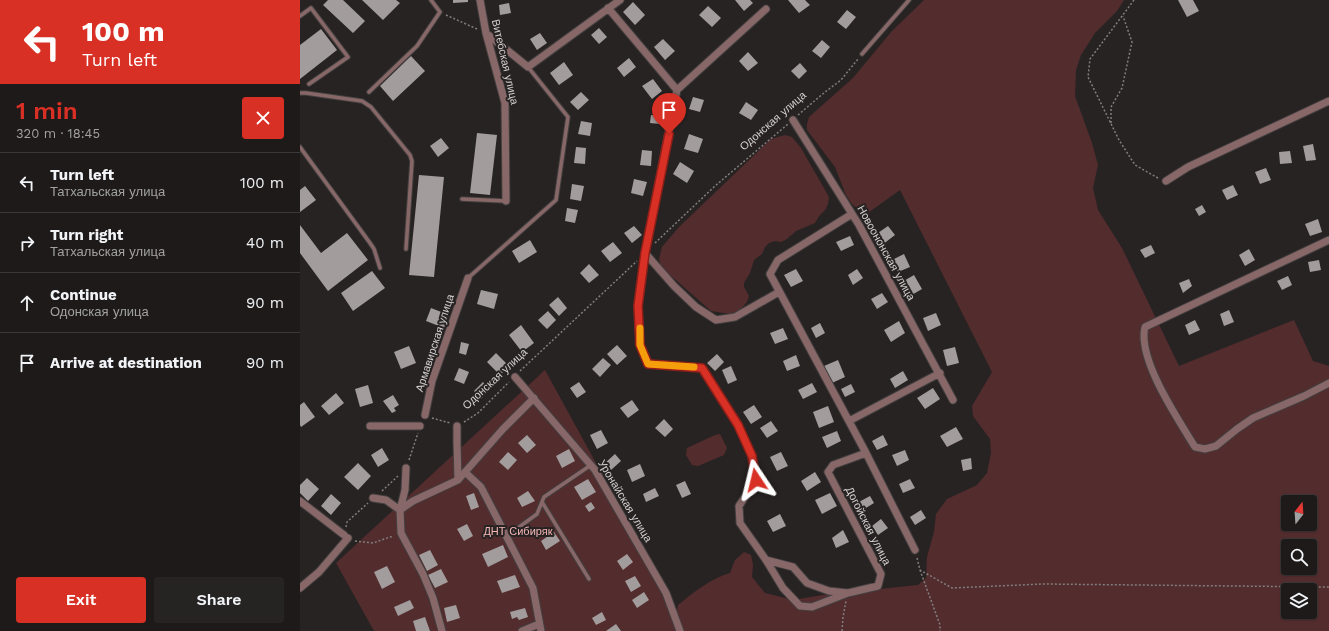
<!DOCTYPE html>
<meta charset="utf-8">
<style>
body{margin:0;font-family:"Work Sans",sans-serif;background:#262323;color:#f1f3f6;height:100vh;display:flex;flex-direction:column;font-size:15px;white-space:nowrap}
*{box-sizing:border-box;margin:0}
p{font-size:13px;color:#a1a1a2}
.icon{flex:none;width:22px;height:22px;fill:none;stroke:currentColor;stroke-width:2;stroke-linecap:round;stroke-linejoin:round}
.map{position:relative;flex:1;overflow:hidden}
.side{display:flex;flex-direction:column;background:#1e1a1a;width:300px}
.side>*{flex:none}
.hud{background:#d93025;color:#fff;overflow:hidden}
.needle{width:26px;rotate:17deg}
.tools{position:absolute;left:981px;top:495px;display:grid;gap:8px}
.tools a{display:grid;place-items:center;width:36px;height:36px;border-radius:4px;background:#1e1a1a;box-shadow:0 1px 3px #0004,0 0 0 1px #3c3839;font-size:20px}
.pin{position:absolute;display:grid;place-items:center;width:34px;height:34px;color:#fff;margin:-41px -17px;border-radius:50% 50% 50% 0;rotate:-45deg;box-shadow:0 0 4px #0007}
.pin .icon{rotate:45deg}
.me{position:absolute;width:44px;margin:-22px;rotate:350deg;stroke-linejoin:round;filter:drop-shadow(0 0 3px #0008)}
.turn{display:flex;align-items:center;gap:14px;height:84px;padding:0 16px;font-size:18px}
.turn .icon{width:52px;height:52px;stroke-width:2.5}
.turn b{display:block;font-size:28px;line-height:34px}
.round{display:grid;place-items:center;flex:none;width:42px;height:42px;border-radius:4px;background:#262323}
.head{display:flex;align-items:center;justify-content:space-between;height:68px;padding:0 16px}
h1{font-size:24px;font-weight:600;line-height:30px;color:#d93025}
.cta{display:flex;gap:8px;margin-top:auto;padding:8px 16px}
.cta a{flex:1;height:46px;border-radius:4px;background:#d93025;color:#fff;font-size:16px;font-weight:600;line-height:46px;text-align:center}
.cta a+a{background:#262323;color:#f1f3f6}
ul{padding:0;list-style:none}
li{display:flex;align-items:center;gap:12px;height:60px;padding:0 16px;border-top:1px solid #3c3839}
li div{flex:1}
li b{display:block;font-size:15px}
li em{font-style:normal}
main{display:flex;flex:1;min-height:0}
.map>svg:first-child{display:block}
</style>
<main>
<section class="side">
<div class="hud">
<div class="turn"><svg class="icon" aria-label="left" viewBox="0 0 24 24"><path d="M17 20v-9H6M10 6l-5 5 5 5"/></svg><div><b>100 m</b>Turn left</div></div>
</div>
<div class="head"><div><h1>1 min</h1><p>320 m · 18:45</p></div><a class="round" style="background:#d93025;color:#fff"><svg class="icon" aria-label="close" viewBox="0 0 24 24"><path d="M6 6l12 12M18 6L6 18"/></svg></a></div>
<ul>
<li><svg class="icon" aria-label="left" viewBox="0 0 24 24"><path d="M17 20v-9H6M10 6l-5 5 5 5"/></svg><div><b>Turn left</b><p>Татхальская улица</p></div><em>100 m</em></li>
<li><svg class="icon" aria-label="right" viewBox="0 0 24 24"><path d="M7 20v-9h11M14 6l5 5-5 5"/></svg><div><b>Turn right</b><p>Татхальская улица</p></div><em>40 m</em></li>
<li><svg class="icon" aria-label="ahead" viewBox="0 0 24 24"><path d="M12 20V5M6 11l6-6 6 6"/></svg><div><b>Continue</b><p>Одонская улица</p></div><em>90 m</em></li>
<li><svg class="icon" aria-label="arrive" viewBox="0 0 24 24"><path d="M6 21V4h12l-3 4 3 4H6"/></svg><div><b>Arrive at destination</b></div><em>90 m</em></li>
</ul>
<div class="cta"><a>Exit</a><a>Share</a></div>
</section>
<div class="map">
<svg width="1029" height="631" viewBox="0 0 1029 631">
<rect width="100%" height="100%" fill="#282323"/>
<path fill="#532c2e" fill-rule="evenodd" d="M624,0H824L817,11L795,33L781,55L776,70L775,96L792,143L798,165L793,188L798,210L822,248L879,366L994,320L1013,361L1029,366V631H74L36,563L245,370L377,611L378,605C394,592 410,579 430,573L435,560L444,552L451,555L453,565L452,577L465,593L493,600L523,595L618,585L626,578L627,557L634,532L636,514L647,499L677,485L687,473L691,453L690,439L673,416L672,406L692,372L600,190L565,215L552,204L546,195L535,167L507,130V124L509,117L553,78L592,31ZM988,502H1010V524H988ZM988,546H1010V568H988ZM988,590H1010V612H988Z
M485,135L492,137L501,148L529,197L528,204L525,210L519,216L515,223L496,231L487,239L481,242L475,241L469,243L465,247L462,254L454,260L450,273L444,283V287L449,296L447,302L439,311L430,314L411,311L361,267L359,259L362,247L379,227L471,139Z
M420,434L427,448L424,455L398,466L392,465L386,455L387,448L415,435Z"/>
<path fill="#a29c9c" d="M28,0H43L65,21L53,33L23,5Z
M62,0H96L100,3L83,20Z
M153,0H168V2L153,3Z
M435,0H450L453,3L444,11Z
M488,0H505L510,5L499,13Z
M878,0H893L899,11L887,17Z
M333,2L345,15L335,25L323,12Z
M209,3L211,13L200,15L199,5Z
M408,6L421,18L412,27L399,15Z
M547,10L556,17L546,29L537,22Z
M299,28L307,37L299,44L291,35Z
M21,29L37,50L0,79V45Z
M240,33L247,43L237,50L230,39Z
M363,39L375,51L365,60L354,47Z
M522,40L530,47L521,58L512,51Z
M448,52L458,63L448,71L439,61Z
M111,56L125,71L93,101L80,86Z
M329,58L336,67L324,77L317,68Z
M264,62L273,75L259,85L250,73Z
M500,63L507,71L499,79L491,71Z
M353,79L362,91L352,99L342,86Z
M281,92L289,100L278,110L270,102Z
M393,97L404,100L400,112L389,109Z
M446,102L458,110L451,120L439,113Z
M351,115L360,116V124L350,123Z
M281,121L292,123L290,136L278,134Z
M177,133L197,135L190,195L170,193Z
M389,134L403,139L398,153L384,149Z
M141,138L149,148L138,157L130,146Z
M1013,144L1016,160L1006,161L1003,146Z
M276,147L286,148L285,164L274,163Z
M342,150L352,151L351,166L340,165Z
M990,151L992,163L980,164L979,152Z
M380,162L394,171L387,183L373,174Z
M966,168L971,180L960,184L955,172Z
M119,175L144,177L134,277L109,275Z
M334,179L347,182L343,196L331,193Z
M272,184L284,186L281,201L270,199Z
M933,185L938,195L927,200L922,190Z
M5,186L16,200L0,212V190Z
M902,205L906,212L899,216L895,209Z
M267,208L278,210L275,223L265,221Z
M1018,219L1022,232L1010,236L1005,224Z
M0,225L21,253L47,233L68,260L28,291L0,253Z
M334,226L342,235L332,243L324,233Z
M588,226L595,235L582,245L575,235Z
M550,236L554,245L541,251L536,242Z
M230,240L237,252L219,263L212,251Z
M313,242L322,253L310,262L301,251Z
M851,245L855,253L845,258L840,250Z
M949,249L955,260L945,266L939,255Z
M604,254L610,267L598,272L592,260Z
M1019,260L1021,270L1010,272L1008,262Z
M289,264L299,275L289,283L280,273Z
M496,269L503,281L491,287L484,275Z
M557,269L563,278L553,285L548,275Z
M72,271L85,288L53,311L41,293Z
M614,275L622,289L610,296L602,282Z
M988,276L992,285L982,290L977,281Z
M889,279L892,286L883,293L879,283Z
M181,290L198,294L194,309L177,304Z
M582,293L588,302L577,309L571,299Z
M258,297L267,308L259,316L249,305Z
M131,308L149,315L144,328L126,321Z
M929,310L934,322L924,326L920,314Z
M248,311L256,320L247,329L238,320Z
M636,313L641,325L628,331L623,318Z
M895,320L900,330L889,335L885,325Z
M599,321L605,333L591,342L584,330Z
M520,323L525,333L516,338L511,328Z
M221,325L234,343L222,352L209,335Z
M483,328L488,339L475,344L470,333Z
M161,342L169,344L166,355L159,353Z
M317,345L327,356L317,365L307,354Z
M109,346L116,363L101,369L94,352Z
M655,347L659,363L647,366L643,350Z
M196,353L209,366L200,375L187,362Z
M417,354L424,362L415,371L407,363Z
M496,355L500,366L487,371L483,361Z
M303,358L311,365L300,377L292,369Z
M538,360L545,377L532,383L524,366Z
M431,366L437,380L428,384L422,370Z
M159,368L169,372L164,384L154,380Z
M603,371L608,380L595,388L590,379Z
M183,382L190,390L181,399L174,391Z
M279,382L286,392L277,398L270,388Z
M512,383L517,392L503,399L498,390Z
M551,384L555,392L545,397L541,389Z
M68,385L73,403L60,407L55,389Z
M633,388L640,399L625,409L617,398Z
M36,393L44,403L29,415L21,406Z
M93,395L99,405L94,408L96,411L92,413L83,401Z
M332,400L339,410L328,418L320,408Z
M4,402L15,417L1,427L0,425V405Z
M454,405L462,417L451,424L443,412Z
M528,406L534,422L519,428L513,412Z
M364,419L373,429L365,437L355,428Z
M471,421L478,431L467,438L460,428Z
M656,427L663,439L647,447L640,436Z
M301,430L308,443L297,449L290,435Z
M537,431L541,441L527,448L522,437Z
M227,435L236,445L227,453L218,443Z
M583,435L588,445L577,450L572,441Z
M82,448L89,460L78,467L71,455Z
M269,449L275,461L262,468L256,456Z
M605,450L609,460L597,466L592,455Z
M208,452L217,460L208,470L199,462Z
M481,452L488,466L477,471L470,457Z
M315,454L321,461L311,470L305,463Z
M671,458L672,469L663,471L661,460Z
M58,463L71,476L58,490L44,477Z
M340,464L345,476L332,482L327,470Z
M515,472L521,482L507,491L501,481Z
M7,478L19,489L8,501L0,493V485Z
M288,479L296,492L282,500L274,487Z
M610,479L615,488L603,493L599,484Z
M385,481L391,494L382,498L376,485Z
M355,488L359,496L346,502L343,494Z
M228,491L235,501L222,507L217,498Z
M174,493L179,507L171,510L166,496Z
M530,493L537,506L522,514L515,500Z
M31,494L41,503L31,515L21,506Z
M570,496L574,503L561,511L557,503Z
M291,502L295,508L289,512L285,506Z
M621,510L626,518L615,525L610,517Z
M480,514L486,526L473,532L467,521Z
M581,519L588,528L578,535L572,526Z
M167,524L173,536L164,541L157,529Z
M543,530L549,542L536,548L532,538Z
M254,532L260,541L246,550L241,541Z
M203,545L208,557L188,567L182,554Z
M130,550L138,565L127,571L119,555Z
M327,554L333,562L323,570L317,561Z
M87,566L95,582L82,589L74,572Z
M141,569L148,582L135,588L128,575Z
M215,575L220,587L202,593L197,581Z
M335,576L341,586L331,592L325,581Z
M344,592L349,600L337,608L332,600Z
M110,600L114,608L98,616L94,607Z
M156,605L160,618L147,622L144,608Z
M225,608L228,617L219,620L217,617L212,619L210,612Z
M302,612L306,620L296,625L292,618Z
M125,617L130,631H116L113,621Z
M316,624L321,631H306Z"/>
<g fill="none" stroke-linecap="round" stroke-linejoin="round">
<g stroke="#433f3f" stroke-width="5.5">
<path id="lane" d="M0,16L11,8L48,57L9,84
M562,54L609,0
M69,92L117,46L140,12L131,0
M0,93H6L62,101L71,107L110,155L112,161L106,249
M0,147L70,243L74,249L80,268
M162,199L206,201
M168,278L256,200L268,117L228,67
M242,502L289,579
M207,536L237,514L244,497L291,465"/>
</g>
<g stroke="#433f3f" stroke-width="9">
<path id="street" d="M180,0L186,33L205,103L206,201
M308,8L377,90L345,253L338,306L340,345L348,364L402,368L438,425L452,456L456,480L439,506L440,523L466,560L483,588L500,606L512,607L548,593
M186,33L228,67L320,0
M377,90L466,9
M493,120L559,225L653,400
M866,181L888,167L1029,101
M552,214L478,260L470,274L566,453L615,550
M1029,240L845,327C837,359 878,419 895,447L905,449L916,446L937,429L953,418L1004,396L1029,383
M345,253L374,286L396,307L416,320L435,317L479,292
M215,377L295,470L366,593L380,631
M125,415L132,381L168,278
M549,421L640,373
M70,426H120
M157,426V443L158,480
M165,472L181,487L233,588L241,631
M73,498L86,500L100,510L101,533L123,574L133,598L142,631
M0,501L44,535
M100,510L113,501L158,480L203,429L234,398
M100,510L105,490L106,468
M466,560L493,567L507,583L529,591L548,593L578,586L581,574L528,472L533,465L566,453
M0,588L19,572L48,538
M222,631L239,624"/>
</g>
<path stroke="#827e7e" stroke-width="1.5" stroke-dasharray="2 2" stroke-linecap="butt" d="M834,0L790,59L788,77L819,140L835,165L858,178
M146,15L177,29
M498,115L525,92L541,80L558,59
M811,123V107L822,88L832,42L823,16
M355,243L415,186L488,124
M220,371L337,261
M132,418L150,423
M164,422L178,413L209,382
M109,460L118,433
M82,491L98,476
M46,527L47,522L68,503
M55,541L73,543L93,536
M617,558L620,570L652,588L743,584L1029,587
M620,570L640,625V631
M542,631L543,617L546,601"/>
<use href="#lane" stroke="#876767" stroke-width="3.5"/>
<use href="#street" stroke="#876767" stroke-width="7"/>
</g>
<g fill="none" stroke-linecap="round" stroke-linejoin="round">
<g stroke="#8d1f18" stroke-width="10">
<path id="route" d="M369,134L345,253L338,306L340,345L348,364L402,368L438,425L452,456L456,480"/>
</g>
<use href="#route" stroke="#d93025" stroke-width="7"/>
<path stroke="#f59e0b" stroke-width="7" d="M340,328V345L348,364L394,367"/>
</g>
<g text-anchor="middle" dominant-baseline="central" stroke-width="4" stroke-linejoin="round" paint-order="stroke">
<g font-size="11" fill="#d3d0d0" stroke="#282323">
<text transform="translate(205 62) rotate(77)">Витебская улица</text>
<text transform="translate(473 121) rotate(-41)">Одонская улица</text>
<text transform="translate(586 253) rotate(61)">Новоононская улица</text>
<text transform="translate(135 343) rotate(-72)">Армавирская улица</text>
<text transform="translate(195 379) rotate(-43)">Одонская улица</text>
<text transform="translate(325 501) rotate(59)">Уронайская улица</text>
<text transform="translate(568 526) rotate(63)">Догойская улица</text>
</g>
<g font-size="11" fill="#f5b5b5" stroke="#282323">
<text x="218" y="531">ДНТ Сибиряк</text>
</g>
</g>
</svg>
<div class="tools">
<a><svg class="needle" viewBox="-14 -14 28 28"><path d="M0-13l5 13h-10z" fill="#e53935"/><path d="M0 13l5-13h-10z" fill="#a1a1a2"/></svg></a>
<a><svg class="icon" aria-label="search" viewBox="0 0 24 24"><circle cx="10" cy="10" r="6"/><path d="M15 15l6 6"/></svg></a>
<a><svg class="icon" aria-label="layers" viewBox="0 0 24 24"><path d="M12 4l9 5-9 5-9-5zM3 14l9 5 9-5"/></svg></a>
</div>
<div class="pin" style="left:369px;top:134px;background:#d93025"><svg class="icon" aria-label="arrive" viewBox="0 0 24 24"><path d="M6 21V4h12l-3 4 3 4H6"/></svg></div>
<svg class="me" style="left:456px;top:480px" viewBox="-20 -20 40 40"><path d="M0-17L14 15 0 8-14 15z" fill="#d93025" stroke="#fff" stroke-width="4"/></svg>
</div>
</main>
